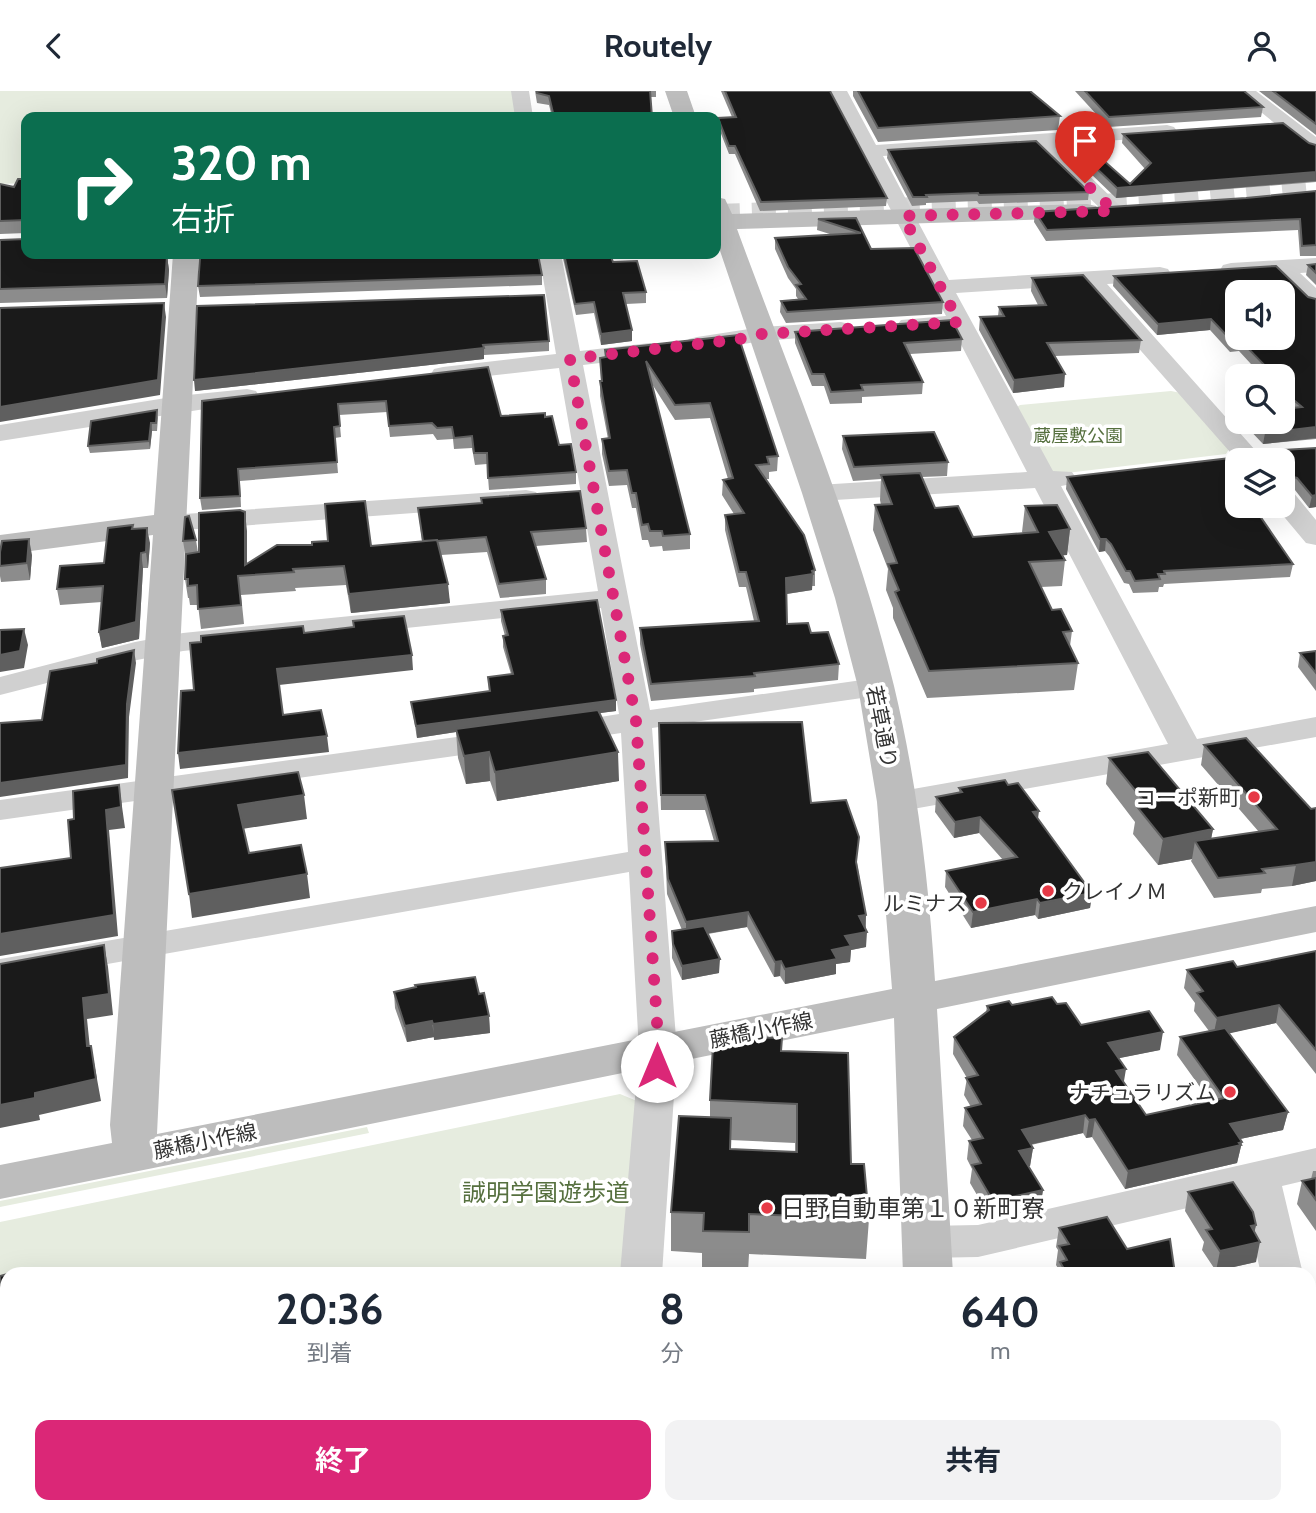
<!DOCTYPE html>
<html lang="ja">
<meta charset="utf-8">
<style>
body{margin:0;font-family:Cabin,"Noto Sans JP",sans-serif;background:#f2f2f3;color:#1f2937;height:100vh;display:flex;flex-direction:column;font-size:26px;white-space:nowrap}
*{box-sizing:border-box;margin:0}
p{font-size:23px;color:#747a83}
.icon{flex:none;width:38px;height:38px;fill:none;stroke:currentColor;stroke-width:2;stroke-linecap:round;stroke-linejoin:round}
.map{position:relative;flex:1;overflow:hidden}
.side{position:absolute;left:0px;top:1176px;width:1316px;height:247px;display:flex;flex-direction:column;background:#fff;border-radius:21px 21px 0 0;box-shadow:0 7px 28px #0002}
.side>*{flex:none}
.top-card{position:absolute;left:21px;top:21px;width:700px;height:147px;border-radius:14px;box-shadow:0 7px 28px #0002;background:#0b6e4f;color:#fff;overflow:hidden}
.buttons{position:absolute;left:1225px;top:189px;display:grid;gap:14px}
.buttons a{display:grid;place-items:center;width:70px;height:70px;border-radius:14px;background:#fff;box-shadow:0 7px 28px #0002;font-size:35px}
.pin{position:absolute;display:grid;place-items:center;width:60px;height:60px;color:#fff;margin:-72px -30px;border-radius:50% 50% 50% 0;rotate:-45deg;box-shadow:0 0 7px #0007}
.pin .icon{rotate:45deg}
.me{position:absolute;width:77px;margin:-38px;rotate:0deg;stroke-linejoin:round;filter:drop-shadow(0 0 5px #0008)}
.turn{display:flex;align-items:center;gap:24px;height:147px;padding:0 35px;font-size:32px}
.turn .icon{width:91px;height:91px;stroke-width:2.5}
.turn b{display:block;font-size:49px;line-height:60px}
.eta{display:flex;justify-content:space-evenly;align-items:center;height:119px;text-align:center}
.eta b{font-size:42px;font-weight:700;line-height:49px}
.cta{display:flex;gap:14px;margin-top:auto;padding:14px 35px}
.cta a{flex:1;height:80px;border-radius:14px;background:#db2777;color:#fff;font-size:28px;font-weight:700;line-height:80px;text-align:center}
.cta a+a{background:#f2f2f3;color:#1f2937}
header{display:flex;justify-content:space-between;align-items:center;height:91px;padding:0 35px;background:#fff;font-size:32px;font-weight:700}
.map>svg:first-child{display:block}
</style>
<header><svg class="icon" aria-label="back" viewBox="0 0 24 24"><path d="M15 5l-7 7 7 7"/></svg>Routely<svg class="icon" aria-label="person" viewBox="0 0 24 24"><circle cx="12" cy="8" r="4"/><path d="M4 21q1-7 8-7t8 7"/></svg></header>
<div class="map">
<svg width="1316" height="1422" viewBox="0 0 1316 1422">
<rect width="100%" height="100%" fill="#fff"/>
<path fill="#e6ecdf" d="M0,0H512L517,26H26V92L0,93Z
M1171,300L1181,302L1229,358L1226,363L1058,383L1048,380L1014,318L1020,314Z
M620,1003L637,1010L623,1183H7V1416H603V1422H0V1131Z
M367,1036L369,1042L0,1116V1110Z"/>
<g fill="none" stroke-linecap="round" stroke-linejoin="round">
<path stroke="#d6d6d6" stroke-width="24" stroke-dasharray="24 12" stroke-linecap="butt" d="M1067,117L1189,110L1316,97
M716,125L1091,112"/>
<path fill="#d0d0d0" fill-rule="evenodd" d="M511,0H529L533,26H515Z
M829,0H847L876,54L1167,34L1174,36L1177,40L1174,44L1167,46L1057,53L1121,116L1125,120L1121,124H1107L1036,55L883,65L949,189L1160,176L1168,178L1171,183L1168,188L1160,190L1107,193L1264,369H1237L1083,194L956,202L1053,380L1072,381L1076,387L1072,393L1061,395L1197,648L1316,626V646L896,721L884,718L879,711L884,704L896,701L1168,653L1035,397L818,410L808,408L805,402L808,396L818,394L1027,381L953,238L909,241L901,239L897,234L901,229L946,225Z
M1235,0H1256L1316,46V62L1309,60Z
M539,163H561L580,260L650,252L658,254L662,259L658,264L650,266L583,274L650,619L876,587L887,589L891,596L887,603L876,605L652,637L677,960L662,1183H620L639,960L629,781L0,892V868L628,761L621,642L561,651L550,648L545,641L550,634L619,623L601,517L183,560L137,569L0,604V586L135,551L183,542L598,500L559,277L443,290L434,288L431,283L434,278L443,276L556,263Z
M1316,167V181L1300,182L1316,197V217L1308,215L1275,183L1223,184L1220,179L1223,174L1231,172Z
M841,231L849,233L853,238L849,243L763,250L697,260L689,258L685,253L689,248L697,246L762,236Z
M247,298L256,300L259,305L256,310L0,350V334L178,305Z
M526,399L536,401L540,407L536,413L170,440L160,438L156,432L160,426L170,424Z
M1283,399L1293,401L1316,429V454L1306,452L1275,415H1283Z
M500,640L511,643L516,650L511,657L0,729V709Z
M1316,1057V1087L1282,1095L1303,1183H1261L1243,1104L978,1166L926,1167L911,1162L905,1151L911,1140L926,1135L978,1134Z
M1309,1281L1316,1283V1348L1309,1345Z
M599,1416H647L646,1422H598Z"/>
<path fill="#bdbdbd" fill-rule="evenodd" d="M665,0H687L696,26H674Z
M716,106L725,108L732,123L1087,113L1096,115L1099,120L1096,125L1087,127L737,138C792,288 856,439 894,595C917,691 929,792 935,890L1316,815V841L937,918L953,1183H903L894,927L0,1108V1074L112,1052L110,1034L153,444L0,464V444L154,424L173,163H199L157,1043L892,898L877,711L858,596L835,507L802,402L716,148Z
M916,1416H970L971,1422H915Z"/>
</g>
<path fill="#8c8c8c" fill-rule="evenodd" d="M535,0H656V6H650L652,26H552L549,14L537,12Z
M721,0H830L887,107L886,115L760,120L735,63H729L718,35V27L732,26Z
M853,0H1030L1060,25L1058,39L878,51L853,5Z
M1075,0H1244L1263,16L1261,26L1108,36Z
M1259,0H1316V44Z
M1123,43L1309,52L1316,54V91L1116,107L1063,56L1064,46L1130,93L1145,78L1122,52Z
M888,59L1089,101L1088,109L979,113L977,110L926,112V114L912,115L887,67Z
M26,88V163L167,165L169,179L167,207L0,212V149L26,148V142L0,143V93L14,96Z
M1316,100V165H1300L1298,139L1046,150L1034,131L1035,121L1246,107Z
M856,127L871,158L943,211L942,223L786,232L780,221L781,210L798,208L796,205V198L788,187L775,158V147L833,144L817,139L818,128Z
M562,163H610L613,171L646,201V212L626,213L632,239V250L601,254L594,222L576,224Z
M210,167L542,184V194L200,206L198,195Z
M1316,173V194L1306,184L1308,174Z
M1114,185L1308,206L1316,208V348L1263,353L1244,333V331H1283L1288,317L1283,313V285H1262L1239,260L1230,261L1210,239L1157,244L1113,195Z
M1032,187L1141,249L1139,262L1055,265L1064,296L1013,302L979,239L980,226L998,225L999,216L1038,214L1031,200Z
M197,215L549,250V260L484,264V268L195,300Z
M795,241L962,248L961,260L910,263L923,291L922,303L862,306V312L830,313L824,295H812L795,252Z
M738,244L778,365L777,380L769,381V388H766L815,479V495H812V499L787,503V533L811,542L839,573L838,589L754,598V601L651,610L640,553V537L754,530L746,496H739L725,439V424L734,423L722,404L723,389L728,388L710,327L675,329L652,293L690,443V458L663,460L662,455L650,456L648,449H642L636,417H632L627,394L609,395L602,363V348H608L600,305V290H601L600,267L605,266V259Z
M488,276L501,325L545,326L559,354L576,381V393L489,399L487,373L475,374L472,357L454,358L453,348L437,349L433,343L390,346L387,321L339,324L341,346L335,347L338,382L240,390L241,416L202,419L200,407L202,310Z
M157,319L158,327L157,340H152L150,358L90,362L88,355Z
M843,345L948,371L947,385L922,386L935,417L973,446L1023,442L1022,441L1025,415L1070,438L1067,464H1063L1065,469L1062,495L1041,496L1052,519L1072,540L1070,555L1078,572L1074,599L927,607L893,527V517L886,499L888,478L873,439L875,414H881L880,409L881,388L853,390L842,358Z
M1316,357V416L1309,417L1295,399L1284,396L1283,398V369L1237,415L1293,473L1290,486L1164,493L1163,496H1159L1158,501L1133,502L1129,493L1124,492L1109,465L1105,460L1099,461L1066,398L1067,386Z
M418,417L586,437L587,451L536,455L546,488V503L500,507L487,461L441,464L450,512L351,522L346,494L295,497L296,500L241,504L244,533L201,538L198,514H190L189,507H188L185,488L186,468L183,450L196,449L198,462L247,440V472L371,455L422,450Z
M133,438L150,452L148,477H143L139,548L102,557L99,541L102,511L60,514L57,498L104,472Z
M0,461L32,464L30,489L1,491L0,485Z
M501,519L616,609V620L599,622L619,690L497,710L490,690L466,693L458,667L456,641L417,647L411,611L489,601L488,586L511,583L503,556V545H505L501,530Z
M1316,560V600L1298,576L1300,562Z
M659,646L811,712L857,772L866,824V856L851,859L850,871L836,873V883L785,893L780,885L774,886L747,836L708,843L719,882L682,889L672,867V840L682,839L667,803L665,751L714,750L705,719H661Z
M1204,654L1311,718L1316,717V790L1292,795L1262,798L1261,802L1214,807L1191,770L1192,768L1158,774L1133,743L1135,731L1106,693L1109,667L1213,738L1211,748L1259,741L1201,674Z
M959,697L1038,728L1092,802L1090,817L1038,828L1035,824L971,837L945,796L946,780L1003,769L979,742L954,747L935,721L936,706L959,702Z
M1316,860V983L1276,932L1229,942L1288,1021L1283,1039L1240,1048L1242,1051L1237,1072L1125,1098L1092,1046L1086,1047L1083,1042L1031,1054L1033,1057L1030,1075H1028L1043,1099L1040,1117L991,1128L970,1092L972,1078L967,1068L969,1050L972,1049L963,1035L965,1017L971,1016L964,1004L967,987L953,963L954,946L986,921L987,915L1057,913L1081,934L1160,959L1119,967L1124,992L1146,1024L1210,1010L1177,964L1180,946L1209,940L1194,920L1195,912L1184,897L1187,879L1237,876Z
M415,894L479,903L489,925L490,942L434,949V946L407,951L395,917L394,901L416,897Z
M781,960L851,1073L869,1128L866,1168L749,1163L748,1181L702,1180V1162L671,1160V1121L710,1026V1009ZM730,1049L795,1052V1061L730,1058Z
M1313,1080H1316V1140L1297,1113L1302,1090L1311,1088Z
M1188,1101L1256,1134L1254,1141L1256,1171L1216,1180L1202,1159L1204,1151L1185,1120Z
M1059,1137L1127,1158L1175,1183H1058L1059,1179L1056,1174L1058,1159L1056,1156Z
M1310,1408L1316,1422H1238L1237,1416H1309Z
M784,1416H891L890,1422H784Z"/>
<path fill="#5f5f5f" d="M1316,81V90L1116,107L1117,97Z
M167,165L169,179L167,207L165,193Z
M164,212L166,226L160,304L0,331V316Z
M1211,228L1210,239L1157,244L1158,233Z
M632,239V250L601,254V243Z
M484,257V268L195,300L194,289Z
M1065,283L1064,296L1013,302L1014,289Z
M151,332L152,340L150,358L149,350Z
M1316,336V347L1263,353L1265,342Z
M1316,404V416L1309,417L1312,405Z
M245,421L247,440V484L245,474Z
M147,437L150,452L148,477L146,461Z
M1070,438L1067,464L1046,466L1049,441Z
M29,448L32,464L30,489L27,472Z
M1100,448H1106L1105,460L1099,461Z
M141,462L143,477L139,548L102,557L99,541Z
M813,483L812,499L786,503V487Z
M448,493L450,512L351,522L349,503Z
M24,538L28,554L24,577L0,581V564Z
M134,559L136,572L129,626L128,687L0,706V692Z
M412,564L413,579L279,594L277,578Z
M616,609V620L457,641L456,638V641L417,647L416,635Z
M327,645L329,661L180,678L178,662Z
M489,661L490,690L466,693L464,665Z
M618,661L619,690L497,710L495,681Z
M119,694L125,737L109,739L118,845L0,865V843L114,824L106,719Z
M304,704L307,728L242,738L238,714Z
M1039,720L1037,735L1033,721Z
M980,726L979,742L954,747L955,731Z
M1213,738L1208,764L1195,750L1192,768L1158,774L1163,748Z
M1316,771V790L1292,795L1296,774Z
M307,783L310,807L192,827L189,803Z
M1092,802L1090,817L1038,828L1040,812Z
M1037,808L1035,824L971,837L973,821Z
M748,821L747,836L686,846V831Z
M866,824L865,839L859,825Z
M867,841L866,856L851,859L850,871L836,873V883L785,893V878L832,859L845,845Z
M104,854L108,876L113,924L87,928L92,977L87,955L83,907Z
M720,868L719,882L682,889V875Z
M781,870L780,885L774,886L775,871Z
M1279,914L1276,932L1213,946L1217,927Z
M489,925L490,942L434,949L433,933Z
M432,930L434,946L407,951L405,935Z
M1163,941L1160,959L1105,970L1108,952Z
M91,955L101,1010L39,1024L40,1029L0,1037V1014L35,1002Z
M1126,978L1123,996L1116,980Z
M1288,1021L1283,1039L1226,1051L1230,1033Z
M1085,1024L1083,1042L1019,1056L1022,1039Z
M1095,1028L1092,1046L1086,1047L1089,1029Z
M1242,1051L1237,1072L1125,1098L1128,1080Z
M1033,1057L1030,1075L1017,1078L1019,1060Z
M1043,1099L1040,1117L991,1128L993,1110Z
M1256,1134L1252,1153L1260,1151L1256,1171L1216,1180L1220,1160L1251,1135Z
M7,1289V1299L0,1301V1290Z"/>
<path fill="#1a1a1a" stroke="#5f5f5f" stroke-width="2" fill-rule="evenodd" d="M537,0H650L652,26H554L549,5L537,2Z
M725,0H830L887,107L761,111L735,55H729L718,27L736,26Z
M858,0H1030L1060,25L878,37Z
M1085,0H1244L1263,16L1109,26Z
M1273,0H1316V33Z
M1283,32L1309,52L1316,54V81L1117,97L1064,46H1077L1130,93L1151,72L1123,43Z
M1036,50L1089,101L979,104L978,102L926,104L927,106H913L888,59Z
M18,88H26V163H163V165H167L165,193L0,198V149L26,148V129L0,130V93L14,96Z
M1316,100V154L1302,155L1300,128L1047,139L1035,121L1246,107Z
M856,127L871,158L914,157L943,211L787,221L781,210L806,208L796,194L801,193L788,176L775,147L861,142L818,128Z
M211,163H538L542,184L198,195L200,167H210Z
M564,163H610L613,171L637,170L646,201L623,202L632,239L601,243L594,211L575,213Z
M1316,173V182L1308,174Z
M1276,175L1308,206L1316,208V336L1265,342L1255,331H1283V318L1302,316L1283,300V297L1285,296L1283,294V285H1275L1240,249L1232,250L1211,228L1158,233L1114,185ZM1237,201H1283V247H1237Z
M1083,184L1141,249L1047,252L1065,283L1014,289L980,226L1004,225L999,216L1046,214L1032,187Z
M544,204L549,250L483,254L484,257L194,289L197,215Z
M164,212L158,289L0,316V217Z
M952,229L962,248L904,252L923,291L861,294L863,299L831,301L824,283H812L795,241Z
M738,244L778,365L767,366L769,373L756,374L804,444L815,479L812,480L813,483L786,487L787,533L808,532L811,542L828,541L839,573L754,582L755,585L651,593L640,537L759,530L746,481H739L725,424L744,422L723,389L733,387L710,312L675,314L646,270L690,443L663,445L662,440H650L648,433L642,434L636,402H632L627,379L609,380L602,348L610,347L600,290H602L600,267L606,266L605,259Z
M488,276L501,325L545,322V326L552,325L559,354L571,353L576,381L488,387L487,362H474L472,345L454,347L452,336L437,337L432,332L389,335L386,310L338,313L340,335L334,336L337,371L238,378L240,405L200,407L202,310Z
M157,319L156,332H151L149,350L88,355L91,330Z
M934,341L948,371L854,376L843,345Z
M1316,357V404L1312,405L1297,387L1286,384L1283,389V369H1237V415H1253L1293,473L1164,480L1165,483H1158L1160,488L1135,490L1130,480H1126L1111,453L1106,448H1100L1067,386L1239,366L1242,363L1264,360Z
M920,382L935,417L958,415L973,446L1038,441L1025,415L1057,414L1070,438L1049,441L1065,469L1029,471L1052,519L1061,518L1072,540L1063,541L1078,572L929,580L895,501L899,499L888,473L897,472L875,414L892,413L881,384Z
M580,400L586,437L531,441L546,488L499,493L486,446L438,450L437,449L423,450L418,417L482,412L481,407Z
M365,410L371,455L437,449L448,493L349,503L344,475L293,478L294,481L238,485L241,514L198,518L197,494L188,495V488H185L186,463L199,461V422L240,419L245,421V474L277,454H312V451L328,450L325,413Z
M189,425L196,449L183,450L185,426Z
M133,434L132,438L147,437L146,461L141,462L136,531L99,541L103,495L57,498L60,475L104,472L108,437Z
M29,448L27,472L0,475V461L2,450Z
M597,509L616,609L416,635L411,611L490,600L488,586L513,583L503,545L508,544L501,519Z
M404,525L412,564L277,578L283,624L321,619L327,645L178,662L181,600L194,599L190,552L201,551V545L303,535L304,542L354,536L353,530Z
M24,538L20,560L0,564V539Z
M134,559L127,613L126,674L0,692V632L42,629L50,580L97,572V568Z
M1316,560V582L1300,562Z
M598,619L618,661L495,681L489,661L464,665L456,638Z
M802,631L811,712L846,709L859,746L856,771L866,824L859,825L867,841L845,845L851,855L832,859L837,868L785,878L781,870L775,871L748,821L686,831L668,788L665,751L718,750L705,704H661L659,632Z
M1246,647L1311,718L1316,717V771L1296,774L1262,778L1265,782L1218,787L1195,750L1277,738L1204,654Z
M1148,661L1213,738L1163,748L1138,717L1148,715L1109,667Z
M298,681L304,704L238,714L249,762L301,754L307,783L189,803L172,699Z
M1005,689L1008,694L1018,692L1039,720L1033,721L1092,802L1040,812L1037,808L973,821L946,780L1017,766L980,726L955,731L936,706L962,701L959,697Z
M119,694L121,716L106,719L114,824L0,843V777L71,767L68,729L74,728L73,700Z
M704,835L720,868L682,875L673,853L672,840Z
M104,854L109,903L83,907L87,955H91L96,988L35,1002V1007L0,1014V873Z
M1316,860V959L1279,914L1217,927L1197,902L1203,900L1187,879L1233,870L1237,876Z
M475,886L479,903L484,902L489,925L433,933L432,930L405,935L394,901L416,896L415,894Z
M1052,906L1057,913L1066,912L1081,934L1149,920L1163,941L1108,952L1126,978L1116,980L1146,1024L1224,1007L1180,946L1225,937L1288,1021L1230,1033L1242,1051L1239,1052L1241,1054L1128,1080L1095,1028L1089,1029L1085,1024L1022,1039L1033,1057L1019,1060L1043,1099L993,1110L972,1074L981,1072L969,1050L983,1047L965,1017L981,1013L966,987L978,984L954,946L989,919L987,915L1009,910L1012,914Z
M749,946L782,947L781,960L848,962L851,1073H864L869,1128L749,1123V1141L703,1140L704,1122L671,1121L679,1025L731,1027L730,1058L797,1061V1013L710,1009L713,954L749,952Z
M1316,1087V1109L1302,1090Z
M1233,1091L1253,1121L1256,1134L1251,1135L1260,1151L1220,1160L1206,1139L1212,1138L1188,1101Z
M1107,1126L1127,1158L1170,1148L1175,1183H1067L1060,1171L1067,1169L1059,1155L1069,1153L1059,1137Z
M7,1183V1289L0,1290V1185Z
M1309,1402L1310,1408H1316V1422H1246L1244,1416H1309Z
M785,1416H867L868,1422H785Z"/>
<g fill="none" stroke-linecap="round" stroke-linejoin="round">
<path stroke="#db2777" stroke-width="12" stroke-dasharray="0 21.6" d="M657,975V930L636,630L570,268L748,247L762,243L959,231L903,125L1114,120L1085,92"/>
</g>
<g fill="#e63946" stroke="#fff" stroke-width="2.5">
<circle cx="1254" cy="706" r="7"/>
<circle cx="1048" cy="800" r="7"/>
<circle cx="981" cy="812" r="7"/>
<circle cx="1230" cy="1001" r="7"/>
<circle cx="767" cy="1117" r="7"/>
</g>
<g text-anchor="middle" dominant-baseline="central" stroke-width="7" stroke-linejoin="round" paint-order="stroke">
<g font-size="18" fill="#56703f" stroke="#fff">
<text x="1078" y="345">蔵屋敷公園</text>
</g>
<g font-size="21" fill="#333" stroke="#fff">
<text transform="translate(882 636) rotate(79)">若草通り</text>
<text transform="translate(761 939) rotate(-11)">藤橋小作線</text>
<text transform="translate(205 1050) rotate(-11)">藤橋小作線</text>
</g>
<g font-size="21" fill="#333" stroke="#fff" text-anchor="end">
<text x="1240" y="706">コーポ新町</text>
<text x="1062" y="800" text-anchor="start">クレイノＭ</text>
<text x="967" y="812">ルミナス</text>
<text x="1216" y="1001">ナチュラリズム</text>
</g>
<g font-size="24" fill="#56703f" stroke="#fff">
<text x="546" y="1101">誠明学園遊歩道</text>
</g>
<g font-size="24" fill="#333" stroke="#fff" text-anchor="start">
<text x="781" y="1117">日野自動車第１０新町寮</text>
</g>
</g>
</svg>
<div class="buttons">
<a><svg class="icon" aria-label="sound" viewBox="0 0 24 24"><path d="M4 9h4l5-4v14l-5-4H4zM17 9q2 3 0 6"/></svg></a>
<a><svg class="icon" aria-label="search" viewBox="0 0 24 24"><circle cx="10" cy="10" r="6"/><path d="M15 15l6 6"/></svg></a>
<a><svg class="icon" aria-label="layers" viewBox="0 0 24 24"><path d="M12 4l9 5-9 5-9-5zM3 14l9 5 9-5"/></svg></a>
</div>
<div class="pin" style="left:1085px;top:92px;background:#d93025"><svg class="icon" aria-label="arrive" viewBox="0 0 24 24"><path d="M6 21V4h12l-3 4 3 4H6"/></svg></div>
<svg class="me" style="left:657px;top:975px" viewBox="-20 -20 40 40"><circle r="19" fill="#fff"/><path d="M0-13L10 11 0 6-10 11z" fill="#db2777"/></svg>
<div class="top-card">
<div class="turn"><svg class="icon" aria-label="right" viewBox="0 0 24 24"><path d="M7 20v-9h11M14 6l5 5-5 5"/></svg><div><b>320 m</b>右折</div></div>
</div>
<section class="side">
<div class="eta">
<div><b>20:36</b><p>到着</p></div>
<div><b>8</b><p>分</p></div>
<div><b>640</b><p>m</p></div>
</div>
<div class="cta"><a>終了</a><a>共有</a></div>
</section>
</div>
